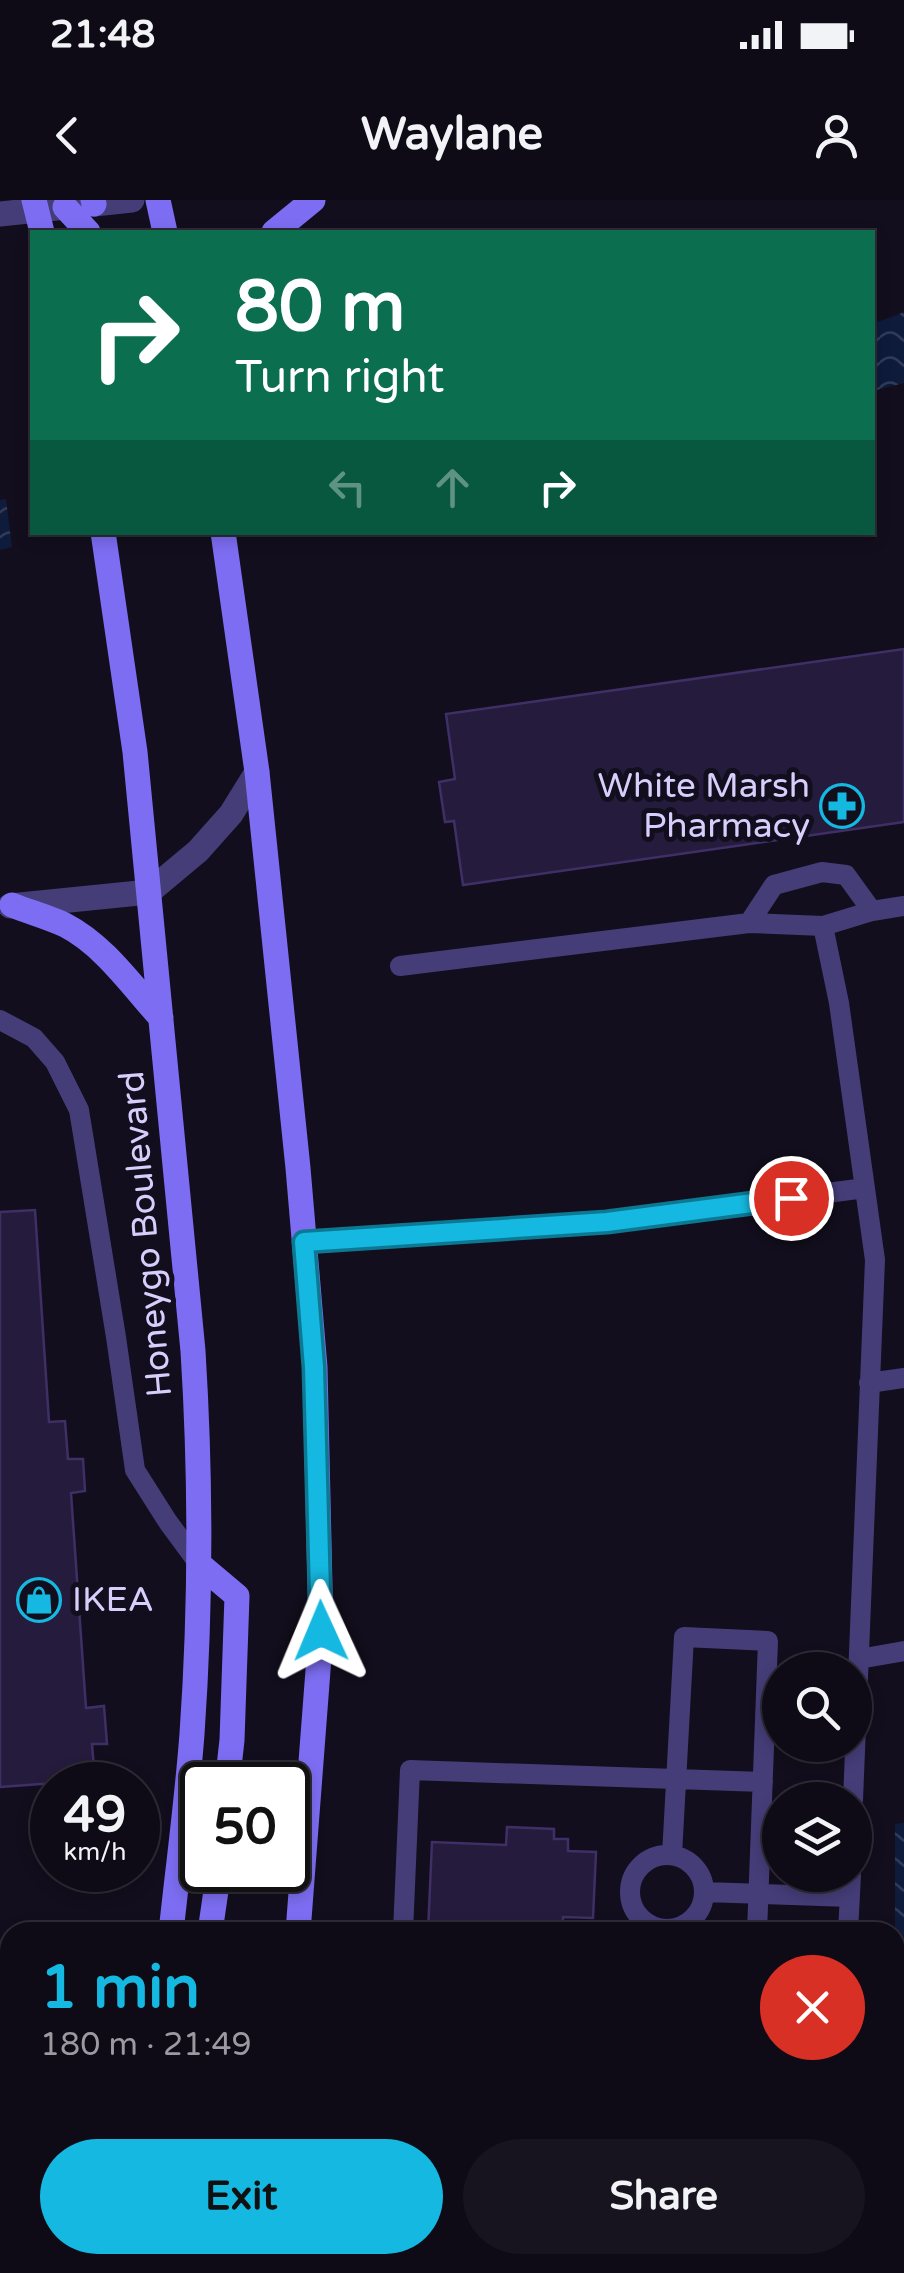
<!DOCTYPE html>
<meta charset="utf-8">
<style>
body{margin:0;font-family:"Varela Round",sans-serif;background:#17131f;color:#f1f3f6;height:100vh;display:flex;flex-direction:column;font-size:38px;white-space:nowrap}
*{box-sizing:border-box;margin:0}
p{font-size:32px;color:#9b9aa1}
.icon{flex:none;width:55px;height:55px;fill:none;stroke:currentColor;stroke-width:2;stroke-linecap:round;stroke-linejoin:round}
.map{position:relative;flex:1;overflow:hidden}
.side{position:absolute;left:0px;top:1722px;width:905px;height:352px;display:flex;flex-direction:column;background:#0e0a16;border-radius:30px 30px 0 0;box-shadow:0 5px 15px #0003,0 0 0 2px #2e2b35}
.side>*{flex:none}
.guide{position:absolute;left:30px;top:30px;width:845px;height:305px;border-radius:0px;box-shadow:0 5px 15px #0003,0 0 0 2px #2e2b35;background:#0b6e4f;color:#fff;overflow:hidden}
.tools{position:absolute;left:762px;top:1452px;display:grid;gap:20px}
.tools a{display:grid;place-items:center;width:110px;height:110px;border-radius:50%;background:#0e0a16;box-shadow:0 5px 15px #0003,0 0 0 2px #2e2b35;font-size:50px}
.speed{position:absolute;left:30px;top:1562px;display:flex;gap:20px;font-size:50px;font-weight:700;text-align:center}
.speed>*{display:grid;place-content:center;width:130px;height:130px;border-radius:50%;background:#0e0a16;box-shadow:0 5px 15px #0003,0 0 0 2px #2e2b35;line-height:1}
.speed small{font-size:25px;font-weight:400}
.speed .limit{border:5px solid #111;border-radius:15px;background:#fff;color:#111}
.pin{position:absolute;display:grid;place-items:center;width:85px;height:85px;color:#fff;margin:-42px;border:5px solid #fff;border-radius:50%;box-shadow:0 2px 10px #0007}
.me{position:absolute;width:110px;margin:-55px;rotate:359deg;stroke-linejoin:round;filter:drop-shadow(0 0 8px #0008)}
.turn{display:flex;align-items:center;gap:35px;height:210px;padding:0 40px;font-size:45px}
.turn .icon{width:130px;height:130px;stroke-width:2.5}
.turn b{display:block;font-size:70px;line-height:85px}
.lanes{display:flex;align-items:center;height:95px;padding:0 40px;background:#0003;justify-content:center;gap:50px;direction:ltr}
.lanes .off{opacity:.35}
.round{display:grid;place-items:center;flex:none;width:105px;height:105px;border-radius:52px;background:#17131f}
.headline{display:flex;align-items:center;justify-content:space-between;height:170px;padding:0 40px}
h1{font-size:60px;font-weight:700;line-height:75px;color:#14b8e0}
.button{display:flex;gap:20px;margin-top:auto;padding:20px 40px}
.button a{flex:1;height:115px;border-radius:60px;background:#14b8e0;color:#111;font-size:40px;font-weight:700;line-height:115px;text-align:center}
.button a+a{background:#17131f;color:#f1f3f6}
.status{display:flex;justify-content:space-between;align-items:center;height:70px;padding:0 50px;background:#0e0a16;direction:ltr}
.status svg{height:28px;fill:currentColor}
header{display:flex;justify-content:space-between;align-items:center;height:130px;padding:0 40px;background:#0e0a16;font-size:45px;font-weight:700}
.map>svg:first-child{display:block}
</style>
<div class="status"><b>21:48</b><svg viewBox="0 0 49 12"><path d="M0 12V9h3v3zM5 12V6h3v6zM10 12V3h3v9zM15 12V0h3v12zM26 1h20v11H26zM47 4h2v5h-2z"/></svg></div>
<header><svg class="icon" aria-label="back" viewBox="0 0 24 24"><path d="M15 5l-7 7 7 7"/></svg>Waylane<svg class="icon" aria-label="person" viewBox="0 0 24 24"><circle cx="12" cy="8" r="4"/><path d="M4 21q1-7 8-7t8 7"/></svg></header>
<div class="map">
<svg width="904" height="2073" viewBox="0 0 904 2073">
<defs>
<pattern id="water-waves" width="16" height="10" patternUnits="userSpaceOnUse" patternTransform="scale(2.5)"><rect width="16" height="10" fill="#0f1b3b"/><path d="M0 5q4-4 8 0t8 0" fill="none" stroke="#313b58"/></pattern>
</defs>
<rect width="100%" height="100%" fill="#120e1d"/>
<path fill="url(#water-waves)" d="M904,112V183L873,191V124Z
M6,299L12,347L0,350V300Z
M904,1623V1873L895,1851V1624Z"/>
<path fill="#251b3c" stroke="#3f2f66" stroke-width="2.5" d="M904,449V622L463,685L454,621L445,622L439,582L455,579L446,514Z
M35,1010L49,1222L65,1221L68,1259H83L85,1291L71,1293L86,1508L104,1506L107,1544H92L95,1580L0,1587V1012Z
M507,1627L554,1629V1639H568V1651L596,1652L593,1718L563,1717L562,1732H428L432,1642L506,1645Z"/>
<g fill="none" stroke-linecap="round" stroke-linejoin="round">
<path stroke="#453d78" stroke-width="20" d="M749,723L774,685L822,672L846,675L872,711
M823,726L839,803L875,1060L853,1600
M400,766L749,723L823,726L872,711L904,706
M0,820L34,838L55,862L79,910L116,1137L135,1270L168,1322L199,1364
M304,1042L607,1022L865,988
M869,1183L904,1178
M859,1459L904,1451
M672,1655L684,1437L768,1441L757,1732
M630 1692a37 37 0 1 1 74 0a37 37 0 1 1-74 0Z
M704,1692L850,1697
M403,1732L410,1570L763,1582
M848,1732L851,1675
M895,2013L904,2030
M867,2065L888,2073"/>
<path stroke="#453d78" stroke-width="25" d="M0,14L132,0
M10,706L149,692L198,651L231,614L257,572"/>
<path stroke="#7d6df2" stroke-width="25" d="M34,0L42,32
M93,0L94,4
M158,0L165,32
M65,7L88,32
M274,32L313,0
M103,332L135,552L193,1151C201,1279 201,1406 192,1534C187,1600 178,1667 171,1732
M223,332L257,572L298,968L315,1167L321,1431L298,1732
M12,705C29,712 48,717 65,725C104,745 132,786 161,818
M199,1364L237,1396L232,1540L227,1585
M210,1732L219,1670
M275,2065L278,2073
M0,2068L10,2064
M100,2073L102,2065
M165,2073L166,2065
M222,2073L225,2065"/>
</g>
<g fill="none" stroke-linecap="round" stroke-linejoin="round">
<g stroke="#0d7892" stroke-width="25">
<path id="route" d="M321,1431L314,1167L304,1042L607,1022L791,998"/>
</g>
<use href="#route" stroke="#14b8e0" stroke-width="18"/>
</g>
<defs>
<g id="pharmacy-ring" transform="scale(2.25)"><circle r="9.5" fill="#120e1d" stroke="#14b8e0" stroke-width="1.5"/><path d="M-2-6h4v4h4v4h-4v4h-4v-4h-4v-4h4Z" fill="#14b8e0"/></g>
<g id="shop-ring" transform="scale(2.25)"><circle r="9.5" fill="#120e1d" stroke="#14b8e0" stroke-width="1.5"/><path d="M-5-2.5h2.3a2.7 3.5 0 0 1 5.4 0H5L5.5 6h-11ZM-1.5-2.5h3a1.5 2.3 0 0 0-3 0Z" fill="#14b8e0"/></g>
</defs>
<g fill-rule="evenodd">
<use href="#pharmacy-ring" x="842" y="606"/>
<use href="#shop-ring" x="39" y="1400"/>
</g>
<g text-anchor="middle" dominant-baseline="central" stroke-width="10" stroke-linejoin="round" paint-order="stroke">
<g font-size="35" fill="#d7cefb" stroke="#120e1d" text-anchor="end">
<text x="810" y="586">White Marsh<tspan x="810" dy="40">Pharmacy</tspan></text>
<text x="72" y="1400" text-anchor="start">IKEA</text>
</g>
<g font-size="35" fill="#d7cefb" stroke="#120e1d">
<text transform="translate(146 1034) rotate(-95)">Honeygo Boulevard</text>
</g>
</g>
</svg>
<div class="tools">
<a><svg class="icon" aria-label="search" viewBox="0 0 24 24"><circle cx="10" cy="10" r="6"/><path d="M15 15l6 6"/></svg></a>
<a><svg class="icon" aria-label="layers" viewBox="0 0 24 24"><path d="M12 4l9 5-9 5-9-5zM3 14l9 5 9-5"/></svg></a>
</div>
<div class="speed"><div>49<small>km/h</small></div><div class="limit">50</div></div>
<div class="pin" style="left:791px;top:998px;background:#d93025"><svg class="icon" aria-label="arrive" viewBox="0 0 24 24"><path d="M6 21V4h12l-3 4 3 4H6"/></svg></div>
<svg class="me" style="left:321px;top:1431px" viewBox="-20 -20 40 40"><path d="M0-17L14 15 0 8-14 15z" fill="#14b8e0" stroke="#fff" stroke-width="4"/></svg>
<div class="guide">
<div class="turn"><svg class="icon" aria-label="right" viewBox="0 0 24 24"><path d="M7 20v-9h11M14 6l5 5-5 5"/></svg><div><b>80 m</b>Turn right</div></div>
<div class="lanes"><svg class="icon off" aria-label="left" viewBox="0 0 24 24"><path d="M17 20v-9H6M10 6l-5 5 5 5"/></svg><svg class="icon off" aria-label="ahead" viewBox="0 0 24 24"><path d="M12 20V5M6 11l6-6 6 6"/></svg><svg class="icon" aria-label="right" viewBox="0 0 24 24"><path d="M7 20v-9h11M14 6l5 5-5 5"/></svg></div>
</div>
<section class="side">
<div class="headline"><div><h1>1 min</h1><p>180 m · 21:49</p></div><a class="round" style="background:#d93025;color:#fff"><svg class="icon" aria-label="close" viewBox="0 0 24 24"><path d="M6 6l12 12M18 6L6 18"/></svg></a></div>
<div class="button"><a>Exit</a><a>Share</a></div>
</section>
</div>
